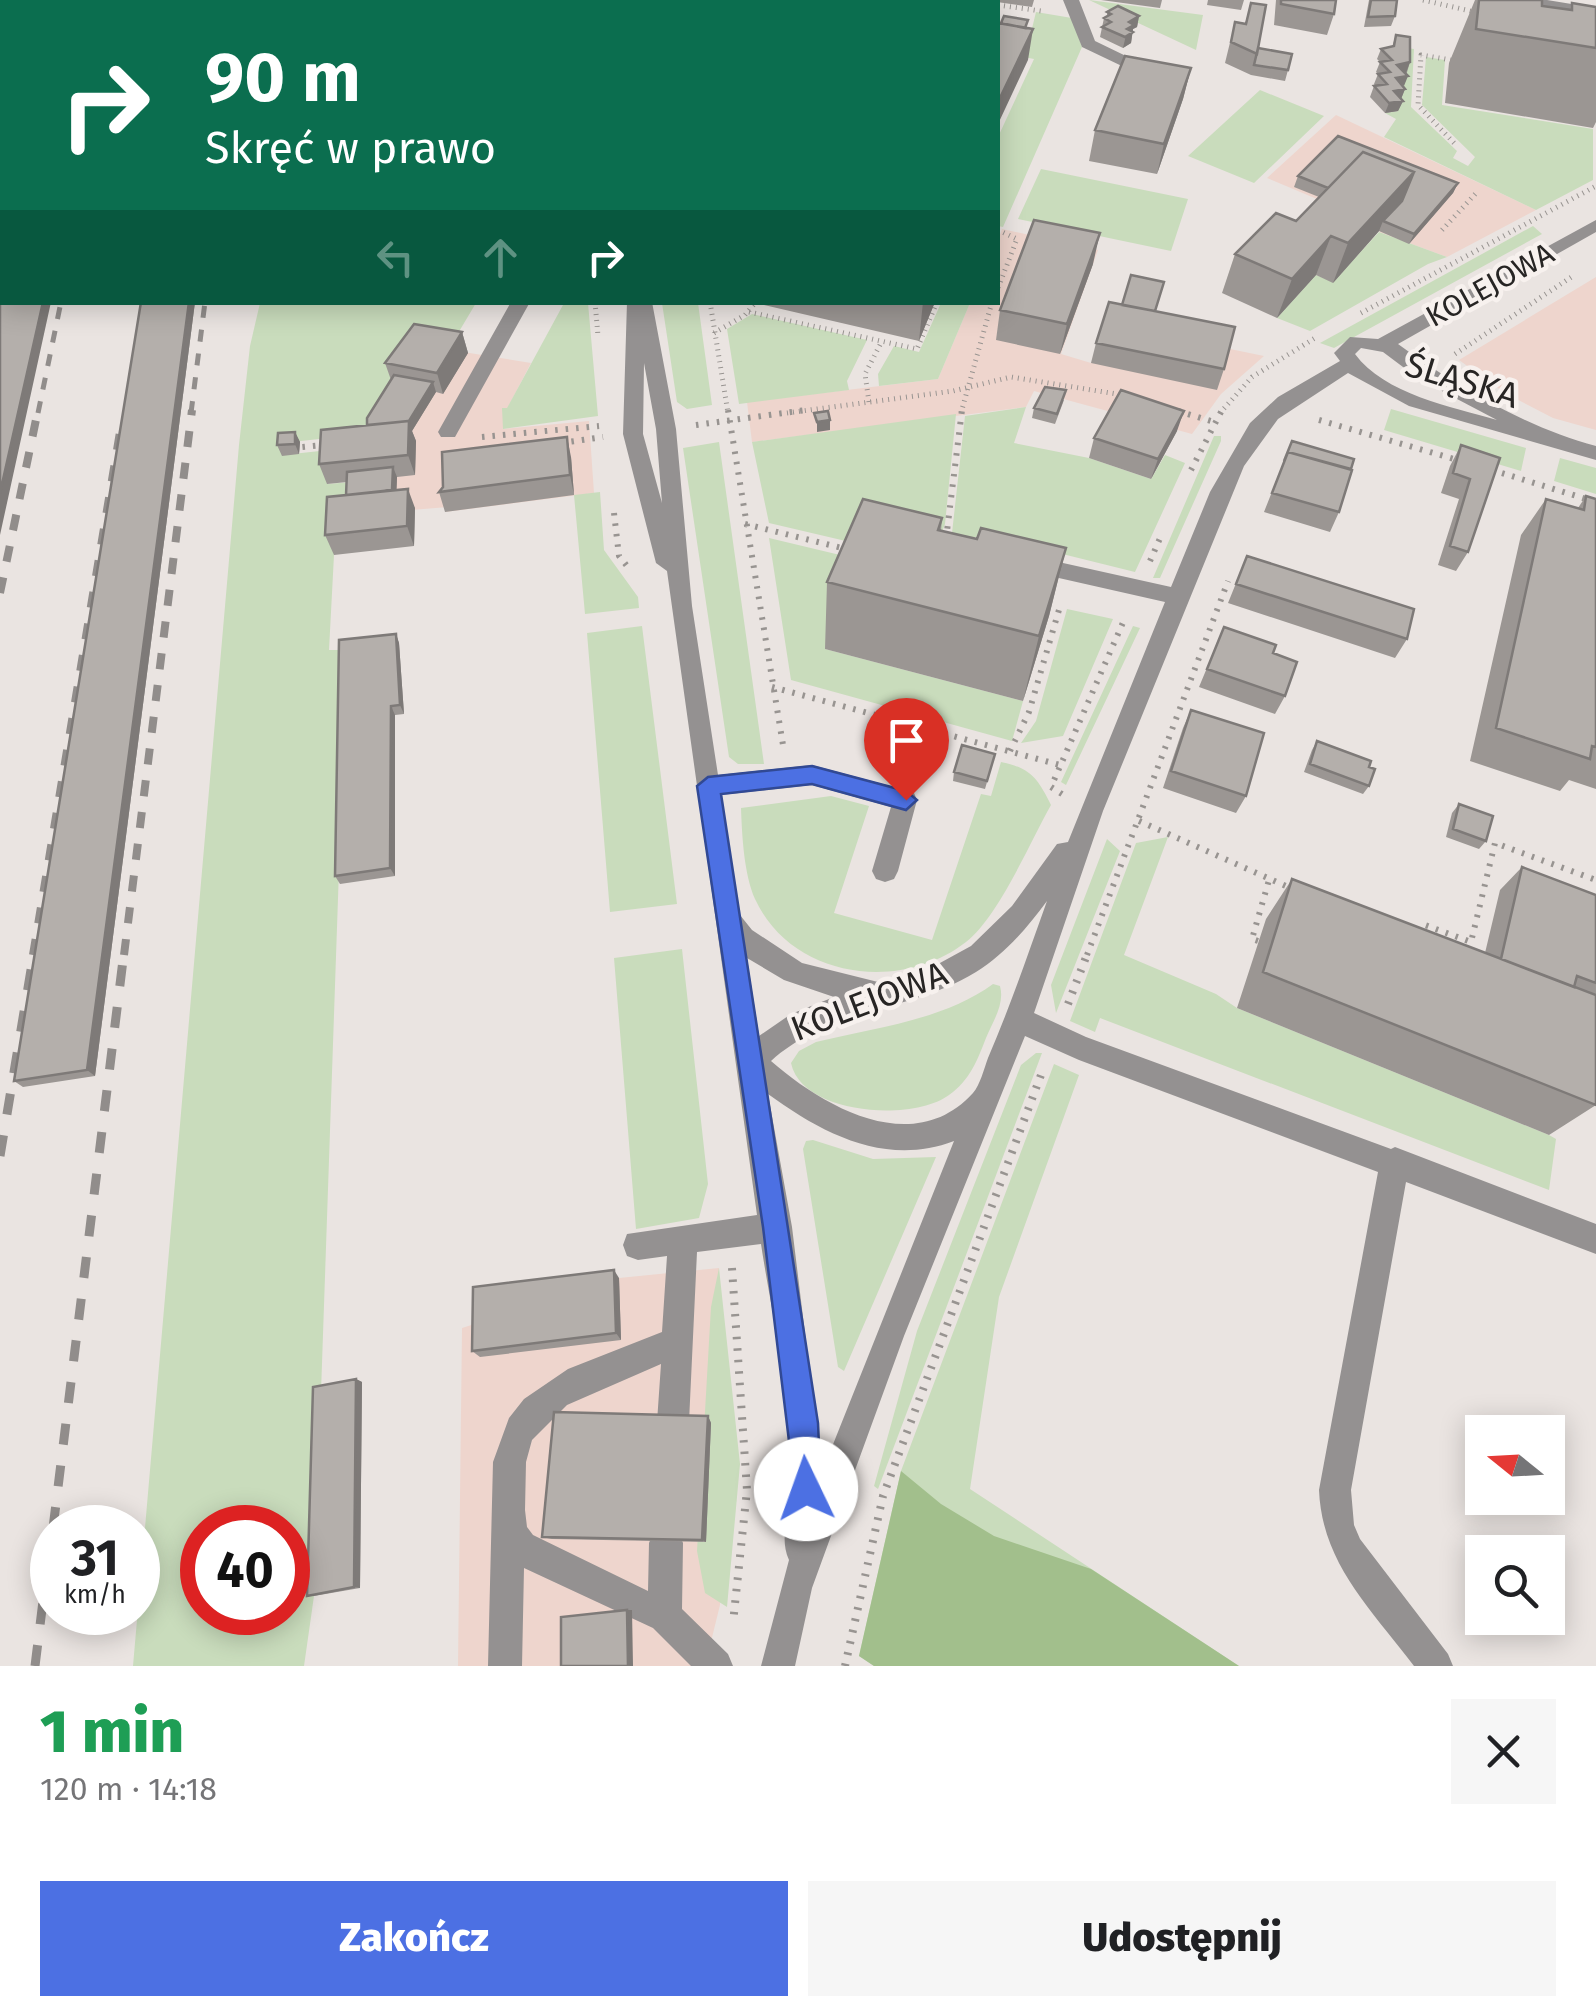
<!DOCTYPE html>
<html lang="pl">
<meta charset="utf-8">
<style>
body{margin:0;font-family:"Fira Sans",sans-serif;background:#f6f6f6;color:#202124;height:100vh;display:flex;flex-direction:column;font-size:38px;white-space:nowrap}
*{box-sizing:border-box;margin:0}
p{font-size:32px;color:#757577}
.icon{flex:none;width:55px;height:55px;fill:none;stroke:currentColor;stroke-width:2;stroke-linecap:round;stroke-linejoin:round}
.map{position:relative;height:1666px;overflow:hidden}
.panel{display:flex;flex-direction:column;background:#fff;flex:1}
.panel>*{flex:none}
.hud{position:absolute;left:0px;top:0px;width:1000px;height:305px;box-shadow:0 5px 25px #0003;background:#0b6e4f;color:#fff;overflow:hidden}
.needle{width:65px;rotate:288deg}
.buttons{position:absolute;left:1465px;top:1415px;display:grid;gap:20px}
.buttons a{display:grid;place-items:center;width:100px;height:100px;border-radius:0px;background:#fff;box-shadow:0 5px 25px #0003;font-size:50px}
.speed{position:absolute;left:30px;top:1505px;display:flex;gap:20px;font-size:50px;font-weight:700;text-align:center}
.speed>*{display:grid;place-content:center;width:130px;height:130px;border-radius:50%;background:#fff;box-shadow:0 5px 25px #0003;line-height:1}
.speed small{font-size:25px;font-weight:400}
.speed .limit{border:15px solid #d22;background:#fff;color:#111}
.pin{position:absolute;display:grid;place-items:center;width:85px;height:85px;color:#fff;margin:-102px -42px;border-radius:50% 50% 50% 0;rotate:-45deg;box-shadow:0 0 10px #0007}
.pin .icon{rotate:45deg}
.me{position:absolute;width:110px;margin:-55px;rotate:357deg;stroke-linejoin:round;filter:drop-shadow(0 0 8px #0008)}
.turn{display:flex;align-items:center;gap:35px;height:210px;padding:0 40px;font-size:45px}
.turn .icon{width:130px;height:130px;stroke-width:2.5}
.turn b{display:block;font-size:70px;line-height:85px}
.lanes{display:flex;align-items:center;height:95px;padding:0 40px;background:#0003;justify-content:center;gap:50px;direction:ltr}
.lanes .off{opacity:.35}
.round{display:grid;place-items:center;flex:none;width:105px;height:105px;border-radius:0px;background:#f6f6f6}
.headline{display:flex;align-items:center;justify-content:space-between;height:170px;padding:0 40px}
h1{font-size:60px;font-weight:800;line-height:75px;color:#1e9e55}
.cta{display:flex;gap:20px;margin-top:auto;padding:20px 40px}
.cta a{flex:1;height:115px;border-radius:0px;background:#4c70e3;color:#fff;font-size:40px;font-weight:800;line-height:115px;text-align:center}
.cta a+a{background:#f6f6f6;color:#202124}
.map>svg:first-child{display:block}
</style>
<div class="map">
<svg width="1596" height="1666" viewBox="0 0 1596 1666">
<rect width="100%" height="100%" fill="#eae4e1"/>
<path fill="#eed5cd" d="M1336,115L1536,210L1447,257L1379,232L1396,212L1324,202L1267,178Z
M1002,229L1098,250L1061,354L1091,363L1104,323L1264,356L1221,394L1192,434L1034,391L1026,407L752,442L747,402L938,379L970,303L998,302V240Z
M1596,277V430L1553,418L1505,393L1459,360Z
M420,345L531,363L507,409L503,429L589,421L594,493L445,512L448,507L350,515Z
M719,1268L720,1605L705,1666H458L462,1328L619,1278Z"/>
<path fill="#c9dcbc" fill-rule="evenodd" d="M1089,0L1203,15L1196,50Z
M1036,12L1072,18L1082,47L1003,227L998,226V137L1034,59L998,52L1028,45Z
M1406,48L1414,49L1411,107L1457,151L1453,158L1468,166L1475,157L1422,105L1426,57L1445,60L1442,105L1593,129V180L1536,210L1384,137L1396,119L1385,113L1398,111Z
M1260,90L1324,116L1254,183L1188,156Z
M1041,169L1188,199L1171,251L1018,219Z
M1533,226L1542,234L1334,348L1320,343Z
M1379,232L1447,257L1428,264L1310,331L1277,318L1316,275L1333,282Z
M260,303H476L451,345L364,434L283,443V455L329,450L328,484L351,482L350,515L336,517L329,650H343L344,724L314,1596L304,1666H133L239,445L250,346ZM202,1528H288V1612H202Z
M553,303H588L598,416L503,429L502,408H507L563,305Z
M662,303H698L712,405L687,409L677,402Z
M941,303H970L938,379L879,386L878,374L894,346L919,352Z
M752,314L867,340L847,381L849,390L739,404L727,329Z
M1026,407L1014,443L1089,458L1151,479L1165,455L1185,463L1135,572L986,535L971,538L952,533L965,416Z
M1391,409L1526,448L1521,471L1384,430Z
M956,414L945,524L931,561L769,523L752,442Z
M1214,436H1221V441L1160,578H1153Z
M719,442L764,764H738L729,757L683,448Z
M1560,458L1596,468V494L1554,481Z
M600,492L604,550L638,597L639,608L585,614L574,495Z
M769,538L861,560L825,649L1023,701L1012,741L791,680Z
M1067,609L1113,619L1063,736L1021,743L1036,721Z
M642,626L677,904L610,912L587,633Z
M1133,626L1140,628L1066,785L1061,782Z
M1001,762C1031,768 1038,779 1051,805C1030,842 999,916 966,942C901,993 792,979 755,899C744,874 742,836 741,808L831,796L869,806L834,913L932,940L981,794L991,796Z
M1168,837L1124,955L1216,994L1237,1008L1549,1135L1556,1139L1549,1190L1100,1018L1095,1032L1070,1021L1136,843Z
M1107,839L1120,851L1056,1013L1051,985Z
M682,949L708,1184L699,1218L636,1229L614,958Z
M993,984L1000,986C1005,1004 993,1021 986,1038C977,1061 970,1080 949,1095C913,1122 802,1115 791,1063L799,1051L816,1042C874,1028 944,1020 993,984Z
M1036,1053H1042L878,1489L874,1486L917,1331L1021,1065Z
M1054,1064L1079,1075L999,1297L970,1489L1239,1666H874L859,1656L901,1471Z
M813,1140L873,1159L936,1157L844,1371L838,1367L803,1149L806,1141Z
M719,1268L740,1464L727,1607L705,1593L697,1551L711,1307Z"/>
<path fill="#a2bf8c" d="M901,1471L941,1504L994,1536L1091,1569L1239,1666H874L859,1656Z"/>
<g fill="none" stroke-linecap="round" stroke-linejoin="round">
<path stroke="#989491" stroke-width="5" stroke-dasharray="1 5" stroke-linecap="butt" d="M1423,0L1479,13
M998,5L1041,11
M1454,143L1418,105L1421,55L1457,61
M998,230L1017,239L998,288
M1442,230L1478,191
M595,302L598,336
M710,302L728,413
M749,312L917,349L937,302
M1361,313L1596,186
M714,333L745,315L756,302
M1455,354L1573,276
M869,402L865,374L882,341
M1178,411L1184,413
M787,413L953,391L1011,377L1123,395
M961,413L992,302
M1220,413L1252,377L1315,338"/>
<path stroke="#989491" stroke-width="6" stroke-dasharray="2.5 8" stroke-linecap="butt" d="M728,410L783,745
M1178,411L1214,422
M1319,420L1461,461
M696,425L806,410
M482,437L599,426
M561,443L603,437
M292,448L324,445
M1191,470L1222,410
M1492,470L1596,502
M614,513L619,556L631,571
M745,524L846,549
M946,539L962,410
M1150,561L1161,536
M772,687L1060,765
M1010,751L1029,712L1061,603
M1062,794L1051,787L1125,618
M1139,821L1295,890
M1422,934L1425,925L1471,942L1495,843L1596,880
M1258,941L1252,939L1269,880
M1087,955L1228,581"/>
<path stroke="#989491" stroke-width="8" stroke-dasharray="2.5 9" stroke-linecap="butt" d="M1068,1004L1088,952
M732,1268L747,1490L733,1623
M845,1666L883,1496L1044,1067"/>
<path fill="#949191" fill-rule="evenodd" d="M313,0H329V2H314Z
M378,0H394V2H379Z
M598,0H614V2H599Z
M846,0H862V2H847Z
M927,0H958L960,2H929Z
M1063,0H1079L1095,41L1159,72V78H1147L1082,47Z
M1512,0H1547L1596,8V18Z
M1596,220V232L1398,344C1456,386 1527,428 1596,446V460L1409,406L1348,373L1278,419L1244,466L1103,811L1034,1013L1086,1037L1391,1149L1395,1147L1596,1224V1254L1406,1182L1351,1490L1354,1525L1360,1539L1448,1654L1453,1666H1414C1372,1610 1322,1564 1319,1490L1378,1172L1079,1060L1025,1036L904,1336L812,1588L795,1666H761L789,1560C779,1539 789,1514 790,1492C796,1411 773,1324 761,1244L697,1252L689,1422L684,1433L673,1438L662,1433L657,1422L661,1364L567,1405L532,1440L526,1462L525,1510L527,1527L533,1535L648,1591L649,1543L654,1531L666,1526L678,1531L683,1543L682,1609L728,1654L733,1666H691L653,1628L524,1568L522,1666H488L493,1462L509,1418L524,1399L568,1369L662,1332L667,1256L638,1260L627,1256L623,1245L627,1234L757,1215L667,571L656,563L623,434L627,302H652L676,429L692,606L718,775L812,765L905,790L914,793L917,800L898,871L894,879L885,882L876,879L872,871L891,807L812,785L721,795L740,915L752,930L802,963L882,983L929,969L971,946L1012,906L1057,844L1068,842L1165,602L1019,569L1016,563L1019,557L1027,555L1171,587L1210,492L1250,423L1278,397L1340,361L1334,353L1350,337L1378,339ZM1361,348L1383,352L1419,379L1497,420C1452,407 1384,394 1355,354ZM644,363L656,429L662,503L643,434ZM1047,901C1028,954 1010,1007 988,1058C984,1069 980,1085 973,1093C914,1158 825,1108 771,1061C829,1008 911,1012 976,972C1005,954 1027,928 1047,901ZM747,958L784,980L834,997L791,1014L759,1036ZM768,1094C823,1134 886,1167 954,1141L822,1472L792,1227Z
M511,302H530L455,437H441L438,432Z"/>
<path stroke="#918d8b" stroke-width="5" stroke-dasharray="12 12" stroke-linecap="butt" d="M38,413L61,302
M191,413L205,302"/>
<path stroke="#918d8b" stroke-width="8" stroke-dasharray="16 16" stroke-linecap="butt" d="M0,593L38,410
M33,955L121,426
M124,955L192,410"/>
<path stroke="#918d8b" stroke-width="9" stroke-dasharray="21 21" stroke-linecap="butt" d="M0,1156L34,952
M53,1528L124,952
M35,1666L52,1528"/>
</g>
<path fill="#9b9693" d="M548,0H573L574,2H548Z
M983,0H1034L1032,7Z
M1101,0H1162L1160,8Z
M1208,0H1244L1241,10L1207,5Z
M1276,0H1336L1334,14L1327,35L1274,25Z
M1369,0H1397L1395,16L1391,26L1364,27Z
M1475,0H1542V6L1569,10L1572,3L1596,7V122L1593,128L1445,103L1449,63Z
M1251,3L1258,48L1288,70L1285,81L1251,75L1225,63L1235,22L1245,24Z
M1107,12L1139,16L1137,27L1133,29L1131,43L1123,48L1100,37L1104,18L1107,17Z
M1396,35L1410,62L1403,86L1405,89L1401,99L1403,101L1398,111L1385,113L1370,97L1374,86H1375L1374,84L1378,74L1376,72L1380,62L1377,59L1381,49L1392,47Z
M1191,68L1183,99L1157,174L1089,161L1095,130Z
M1298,176L1458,183L1453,193L1409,244L1379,231L1333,283L1316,275L1277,318L1222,293L1235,254L1296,221L1319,197L1294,187Z
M1093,264L1060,354L996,340L1000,310Z
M141,302H195L95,1076L23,1087L14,1081Z
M764,302H935L919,341L764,305Z
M1155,311L1224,369L1217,390L1091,363L1096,343Z
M462,332L468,353L443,394L436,392L412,431L416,441L415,475L397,477L396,490L415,508L414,546L334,555L325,535L346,495L347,482L327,484L319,464L367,425L391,380L385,363Z
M1064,400L1055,424L1032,418L1034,408Z
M1177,431L1151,479L1089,458L1094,438Z
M295,432L300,442L299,454L282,456L277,445Z
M1292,441L1351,469L1339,512L1330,532L1264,512Z
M1461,445L1500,458L1468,552L1456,571L1438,565L1459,499L1441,493L1450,466Z
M571,457L574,495L445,512L439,492L443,487Z
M1586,496L1596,499V789L1569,780L1560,791L1470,761L1521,535L1546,499L1578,508Z
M942,518L941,531L977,539L1066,548L1049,616L1023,701L825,649L827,582Z
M1247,556L1407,639L1395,658L1228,603Z
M1224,627L1273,653L1285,696L1275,714L1199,687Z
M396,634L399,643L404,714L395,715V876L340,884L335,876Z
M1191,710L1246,796L1236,813L1163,788L1183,728Z
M1317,741L1369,767V786L1363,794L1304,772L1312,750Z
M995,754L985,789L953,781L954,772Z
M1459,804L1486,841L1479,849L1446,837L1452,813Z
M1522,867L1596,895V1105L1549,1135L1237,1008L1266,919L1292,879L1485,953L1500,890Z
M619,1278L621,1340L480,1357L472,1351Z
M356,1379L362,1382L360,1588L314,1596H307Z
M708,1416L711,1423L706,1542L552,1539L542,1537Z"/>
<path fill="#7e7a78" d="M1139,16L1137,27L1133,29L1131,43L1123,48L1129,22Z
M1033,29L1028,60L998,124V102Z
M1410,62L1406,73L1397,65Z
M1191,68L1183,99L1157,174L1164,144Z
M1408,76L1404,86L1396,78Z
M1405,89L1401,99L1394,91Z
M1403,101L1398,111L1385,113L1389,103Z
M1414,172L1397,211L1383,221L1379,231L1333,283L1348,243Z
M1458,183L1453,193L1409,244L1414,234Z
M1100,233L1093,264L1060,354L1067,324Z
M1331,236L1316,275L1277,318L1292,279Z
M43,302H51L0,535V493Z
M189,302H195L95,1076L87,1070Z
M923,302H935L919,341Z
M462,332L468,353L443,394L437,373Z
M433,382L436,392L412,431L416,441L415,475L408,455V422Z
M1184,411L1177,431L1151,479L1158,459Z
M830,420V430L817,432V422Z
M295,432L300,442L299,454L295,444Z
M567,437L571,457L574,495L570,475Z
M393,467L397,477L396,510L392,500Z
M408,489L415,508L414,546L407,526Z
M1066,548L1049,616L1023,701L1039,636Z
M396,634L399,643L404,714L400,705Z
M391,706L395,715V876L390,868Z
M614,1270L619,1278L621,1340L616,1333Z
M356,1379L362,1382L360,1588L354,1587Z
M708,1416L711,1423L706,1542L702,1540Z
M627,1610H632L633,1666H628Z"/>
<path fill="#b4afab" stroke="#7e7a78" stroke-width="2.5" d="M71,0H110V2H70Z
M190,0H230L229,2H190Z
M465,0H540V2H465Z
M1281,0H1336L1334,14L1281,4Z
M1371,0H1397L1395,16L1368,17Z
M1479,0H1542V6L1572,10V3L1596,7V48L1476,29Z
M1251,3L1266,5L1257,54L1231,42L1235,22L1246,24Z
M1118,6L1139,16L1129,22L1134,25L1127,29L1133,32L1125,37L1102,27L1111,22L1104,18L1111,14L1107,12Z
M1004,16L1028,20L1025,28L1001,23Z
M998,23L1033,29L998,102Z
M1396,35L1410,37V62L1397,65L1408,76L1396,78L1405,89L1394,91L1403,101L1389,103L1374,86L1387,84L1378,74L1390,72L1380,62L1392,60L1381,49L1394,46Z
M1258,48L1292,54L1288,70L1254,65Z
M1125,56L1191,68L1164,144L1095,130Z
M1338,136L1458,183L1414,234L1383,221L1402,201L1414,172L1363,152L1328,188L1298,176Z
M1363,152L1414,172L1348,243L1331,236L1292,279L1235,254L1276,213L1296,221Z
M1034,220L1100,233L1067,324L1000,310Z
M2,268V302H43L0,493V278Z
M1131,275L1164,282L1155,311L1122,305Z
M141,302H189L87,1070L14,1081Z
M1109,302L1235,327L1224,369L1096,343Z
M414,324L462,332L437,373L385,363Z
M394,375L433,382L409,421L367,425V418Z
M1045,387L1066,390L1057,414L1034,408Z
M1121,390L1184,411L1158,459L1094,438Z
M828,411L830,420L817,422L814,413Z
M409,421L408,455L319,464L321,430Z
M295,432V444L277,445L278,433Z
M567,437L570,475L439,492L443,487L442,452Z
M1292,441L1354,459L1351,469L1288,452L1284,461Z
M1461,445L1500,458L1468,552L1450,546L1470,479L1453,473Z
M1288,452L1352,470L1339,512L1272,493Z
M393,467L392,490L346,495L347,472Z
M408,489L407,526L325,535L327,497Z
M1586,496L1596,499V747L1592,746L1590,759L1496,728L1546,499L1584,510Z
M863,499L942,518L938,530L977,539L981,528L1066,548L1039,636L827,582Z
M1247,556L1414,609L1407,639L1236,584Z
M1224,627L1276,645L1273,653L1297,662L1285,696L1207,669Z
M396,634L400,705L391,706L390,868L335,876L339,640Z
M1191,710L1264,733L1246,796L1171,771Z
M1317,741L1371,761L1369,767L1375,769L1369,786L1310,764Z
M962,745L995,754L987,781L954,772Z
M1459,804L1493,816L1486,841L1453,829Z
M1522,867L1596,895V983L1577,976L1574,987L1501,959Z
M1292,879L1596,995V1105L1263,972Z
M614,1270L616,1333L472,1351L473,1287Z
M356,1379L354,1587L307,1596L313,1387Z
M554,1412L708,1416L702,1540L542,1537Z
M627,1610L628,1666H561V1617Z"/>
<path fill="#4c70e3" stroke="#314994" stroke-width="2.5" d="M812,766L906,791L917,800L906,810L812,784L721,794L818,1423L821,1489L817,1499L806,1504L796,1499L763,1227L697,786L708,777Z"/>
<g text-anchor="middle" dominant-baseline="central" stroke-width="9" stroke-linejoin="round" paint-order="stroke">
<g font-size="30" fill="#272524" stroke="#f7f1ee">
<text transform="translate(1490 285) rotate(-29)">KOLEJOWA</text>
</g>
<g font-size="35" fill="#272524" stroke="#f7f1ee">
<text transform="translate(1462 380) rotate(17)">ŚLĄSKA</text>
<text transform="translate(869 1001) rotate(-21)">KOLEJOWA</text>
</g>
</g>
</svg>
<div class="buttons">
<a><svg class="needle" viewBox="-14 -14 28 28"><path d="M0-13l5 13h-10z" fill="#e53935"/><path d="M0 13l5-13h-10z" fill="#757577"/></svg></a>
<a><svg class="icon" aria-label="search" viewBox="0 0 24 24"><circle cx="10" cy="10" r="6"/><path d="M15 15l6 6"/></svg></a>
</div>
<div class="speed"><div>31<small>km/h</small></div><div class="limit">40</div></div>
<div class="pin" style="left:906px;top:800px;background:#d93025"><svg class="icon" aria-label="arrive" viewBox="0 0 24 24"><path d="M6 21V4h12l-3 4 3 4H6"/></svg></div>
<svg class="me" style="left:806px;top:1489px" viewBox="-20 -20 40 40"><circle r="19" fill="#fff"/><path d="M0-13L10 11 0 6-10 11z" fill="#4c70e3"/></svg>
<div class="hud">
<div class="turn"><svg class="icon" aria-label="right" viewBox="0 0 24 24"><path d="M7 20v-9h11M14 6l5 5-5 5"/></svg><div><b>90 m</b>Skręć w prawo</div></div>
<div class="lanes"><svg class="icon off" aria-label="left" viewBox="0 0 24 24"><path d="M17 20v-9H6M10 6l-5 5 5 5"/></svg><svg class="icon off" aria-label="ahead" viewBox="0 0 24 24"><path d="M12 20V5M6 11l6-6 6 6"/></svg><svg class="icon" aria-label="right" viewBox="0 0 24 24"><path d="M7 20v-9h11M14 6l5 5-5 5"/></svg></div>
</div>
</div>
<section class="panel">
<div class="headline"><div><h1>1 min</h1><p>120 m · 14:18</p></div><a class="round"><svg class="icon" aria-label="close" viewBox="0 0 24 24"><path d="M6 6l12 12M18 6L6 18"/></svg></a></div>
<div class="cta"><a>Zakończ</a><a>Udostępnij</a></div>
</section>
